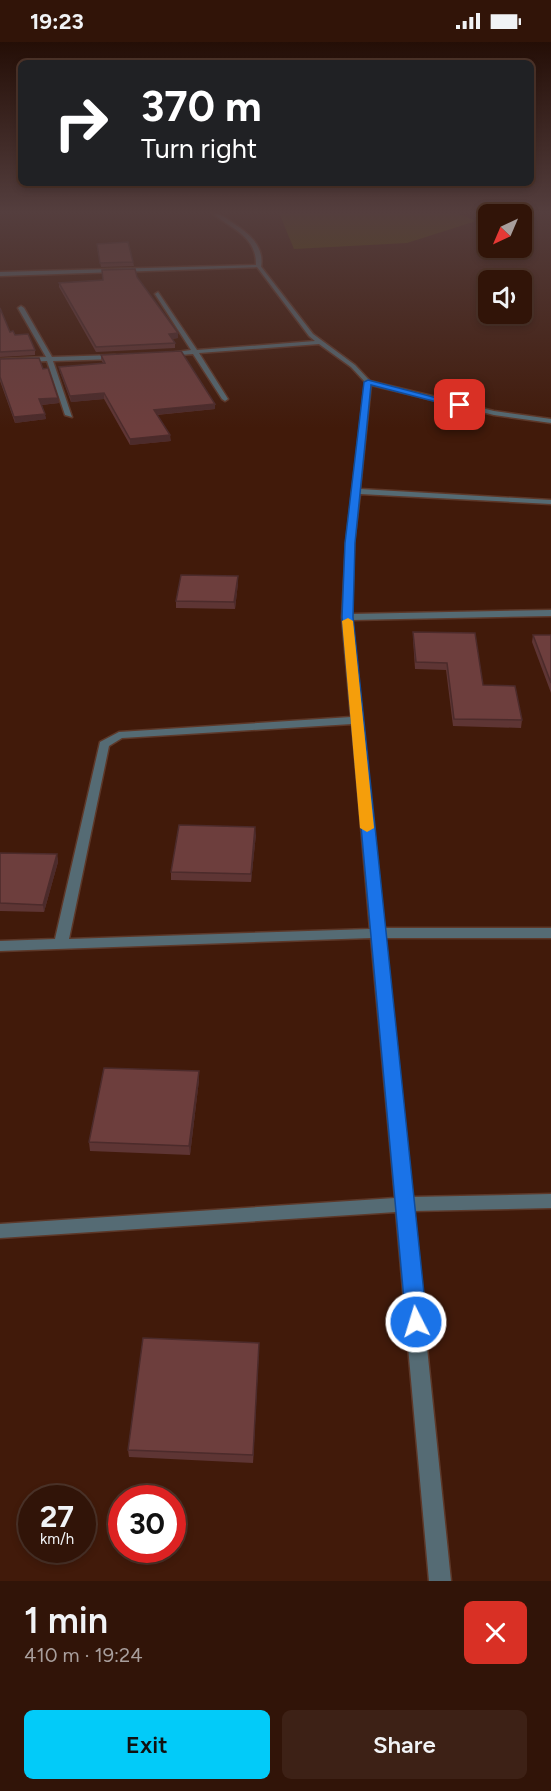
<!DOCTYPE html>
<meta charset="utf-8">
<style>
body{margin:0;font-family:Figtree,sans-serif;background:#3d2116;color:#f1f3f6;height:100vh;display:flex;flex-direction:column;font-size:22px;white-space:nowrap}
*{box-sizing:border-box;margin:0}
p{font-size:20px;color:#a89e9c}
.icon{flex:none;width:33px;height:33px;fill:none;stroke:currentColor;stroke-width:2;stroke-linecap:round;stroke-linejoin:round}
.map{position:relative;height:1539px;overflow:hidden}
.sheet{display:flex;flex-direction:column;background:#311408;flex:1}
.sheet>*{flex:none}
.top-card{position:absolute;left:18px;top:18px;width:516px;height:126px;border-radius:9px;box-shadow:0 3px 9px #0003,0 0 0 2px #4c3329;background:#202124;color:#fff;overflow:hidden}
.needle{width:39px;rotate:224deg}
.fabs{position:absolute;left:478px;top:162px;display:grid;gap:12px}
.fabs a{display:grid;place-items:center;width:54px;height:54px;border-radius:9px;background:#311408;box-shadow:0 3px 9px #0003,0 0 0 2px #4c3329;font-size:30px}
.speed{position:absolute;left:18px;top:1443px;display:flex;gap:12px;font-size:30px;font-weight:700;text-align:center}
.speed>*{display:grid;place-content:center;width:78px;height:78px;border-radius:50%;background:#311408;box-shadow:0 3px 9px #0003,0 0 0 2px #4c3329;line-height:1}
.speed small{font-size:15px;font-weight:400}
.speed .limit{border:9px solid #d22;background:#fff;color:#111}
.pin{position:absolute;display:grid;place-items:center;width:51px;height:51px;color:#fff;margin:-26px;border-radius:12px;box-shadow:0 3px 9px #0006}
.me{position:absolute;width:66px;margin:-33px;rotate:355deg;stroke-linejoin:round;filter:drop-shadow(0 0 4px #0008)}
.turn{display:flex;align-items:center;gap:21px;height:126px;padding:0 24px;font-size:27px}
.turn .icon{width:78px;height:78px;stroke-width:2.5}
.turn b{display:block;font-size:42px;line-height:51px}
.round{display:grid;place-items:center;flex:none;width:63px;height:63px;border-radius:9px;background:#3d2116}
.headline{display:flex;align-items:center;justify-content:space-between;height:102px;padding:0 24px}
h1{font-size:36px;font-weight:600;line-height:45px}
.action{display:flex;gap:12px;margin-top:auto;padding:12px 24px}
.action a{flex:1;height:69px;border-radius:9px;background:#02cbf9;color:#111;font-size:24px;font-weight:600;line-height:69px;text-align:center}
.action a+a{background:#3d2116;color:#f1f3f6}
.status{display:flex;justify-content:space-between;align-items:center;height:42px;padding:0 30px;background:#311408;direction:ltr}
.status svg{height:16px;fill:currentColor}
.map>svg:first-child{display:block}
</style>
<div class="status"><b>19:23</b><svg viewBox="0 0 49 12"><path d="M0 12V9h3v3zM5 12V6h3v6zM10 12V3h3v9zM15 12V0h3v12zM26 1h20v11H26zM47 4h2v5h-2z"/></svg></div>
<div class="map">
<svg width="551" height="1539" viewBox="0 0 551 1539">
<rect width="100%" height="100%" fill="#411a0a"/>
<path fill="#514900" d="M279,171H457L476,179L407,201L294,207Z"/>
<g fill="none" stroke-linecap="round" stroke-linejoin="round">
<g stroke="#5d3829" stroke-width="3">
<path id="minor" d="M259,222L313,292L355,323L370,339L494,369L551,377V381L494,373L371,343L360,447L551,458V462L360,452L354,501L352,572L551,568V574L352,578L384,886H551V896H385L411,1155L551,1152V1166L413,1169L451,1539H429L396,1170L0,1196V1182L395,1156L371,896L0,909V899L55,897L100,700L119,690L351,675L342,575L346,501L365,340L351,325L319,302L199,311L228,357L225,359L222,357L193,312L166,314L163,312L191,308L155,252L158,250L197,308L315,299L309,294L257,225ZM352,682L370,887L69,897L109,704L122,696Z
M21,264L24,266L52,315L115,313L118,315L115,317L53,319L72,375L65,373L47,319L0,321V317L46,315L18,266Z"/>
</g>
<g stroke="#5d3829" stroke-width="3">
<path id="tertiary" d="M212,171C219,171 224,175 230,179C247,190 265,203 261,225L0,234V230L256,223C257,194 230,186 212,171Z"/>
</g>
<use href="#minor" fill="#556b74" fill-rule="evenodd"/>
<use href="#tertiary" fill="#556b74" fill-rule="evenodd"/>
</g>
<path fill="#5e3534" d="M97,206L133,220L134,224L101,225Z
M137,235L178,296L172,297L175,301V306L96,310L59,245V241Z
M0,266L10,290L35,308V313L0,315Z
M101,313L215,362V367L157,373L171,399L130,403L104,357L71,360L60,330L59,325L103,321L101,318Z
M0,317L58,356L59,361L42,363L46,377L15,381L0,339Z
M238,541L235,567L176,566V559Z
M413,590L483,643L522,678L521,686L453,684L446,628L415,627L413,597Z
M533,593H551V651L532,600Z
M256,792L251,840L171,838V830Z
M0,811L57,812L58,820L44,870L0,869Z
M199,1038L190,1113L90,1109L89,1100Z
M259,1301L253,1421L129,1415L128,1408Z"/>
<path fill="#4c2b2b" d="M178,291V296L169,297V292Z
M104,351V357L71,360L70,354Z
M58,356L59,361L40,363L39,357Z
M215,362V367L154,373V368Z
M45,372L46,377L15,381L14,375Z
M170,393L171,399L130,403V397Z
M238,534V541L235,567L234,560Z
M255,785L256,792L251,840V832Z
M57,812L58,820L44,870L43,863Z
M199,1029V1038L190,1113L189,1104Z
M259,1301V1309L253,1421V1413Z"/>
<path fill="#6d3e3d" stroke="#4c2b2b" stroke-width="1.5" d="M128,200L133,220L100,221L97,202Z
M135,227L137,235L178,291L169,292L175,301L96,305L59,241L103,238L102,228Z
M0,266L10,290L13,289L15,293L28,292L35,308L0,310Z
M181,309L215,362L154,368L170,393L130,397L104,351L70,354L59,325L105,321L101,313Z
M39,316L43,327L48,326L58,356L39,357L45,372L14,375L0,335V317Z
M181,533L238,534L234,560L176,559Z
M413,590L475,591L483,643L515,644L522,678L454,677L447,621L416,620Z
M533,593H551V641Z
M179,783L255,785L251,832L171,830Z
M0,811L57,812L43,863L0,861Z
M104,1026L199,1029L189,1104L89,1100Z
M143,1296L259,1301L253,1413L128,1408Z"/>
<linearGradient id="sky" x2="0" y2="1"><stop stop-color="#240e06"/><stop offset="0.44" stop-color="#543e3e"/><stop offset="1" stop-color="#543e3e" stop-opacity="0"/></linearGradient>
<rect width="551" height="386" fill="url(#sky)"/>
<path fill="#1a73e8" stroke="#114b97" stroke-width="1.5" d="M368,338L464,363L460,366L371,343L355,501L353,575L427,1280L423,1287L416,1289L409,1287L406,1280L342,575L345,501L364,340Z"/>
<path fill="#f59e0b" d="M348,576L353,579L374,786L367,790L360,786L342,579Z"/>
</svg>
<div class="fabs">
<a><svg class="needle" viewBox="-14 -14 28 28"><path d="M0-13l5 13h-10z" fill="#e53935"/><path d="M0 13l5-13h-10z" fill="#a89e9c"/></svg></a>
<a><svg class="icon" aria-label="sound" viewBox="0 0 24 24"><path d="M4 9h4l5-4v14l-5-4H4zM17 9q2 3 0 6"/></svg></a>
</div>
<div class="speed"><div>27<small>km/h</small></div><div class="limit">30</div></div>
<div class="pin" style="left:460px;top:363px;background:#d93025"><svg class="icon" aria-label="arrive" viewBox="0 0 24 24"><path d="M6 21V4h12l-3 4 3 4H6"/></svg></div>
<svg class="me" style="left:416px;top:1280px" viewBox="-20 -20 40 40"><circle r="17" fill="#1a73e8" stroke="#fff" stroke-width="3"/><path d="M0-11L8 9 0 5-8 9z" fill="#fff"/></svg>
<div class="top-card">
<div class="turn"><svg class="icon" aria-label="right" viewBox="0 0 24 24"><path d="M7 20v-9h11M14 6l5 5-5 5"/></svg><div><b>370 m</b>Turn right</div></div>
</div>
</div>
<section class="sheet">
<div class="headline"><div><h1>1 min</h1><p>410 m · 19:24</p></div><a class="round" style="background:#d93025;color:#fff"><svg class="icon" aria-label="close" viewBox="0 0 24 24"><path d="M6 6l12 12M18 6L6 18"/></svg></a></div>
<div class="action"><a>Exit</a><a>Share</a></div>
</section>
